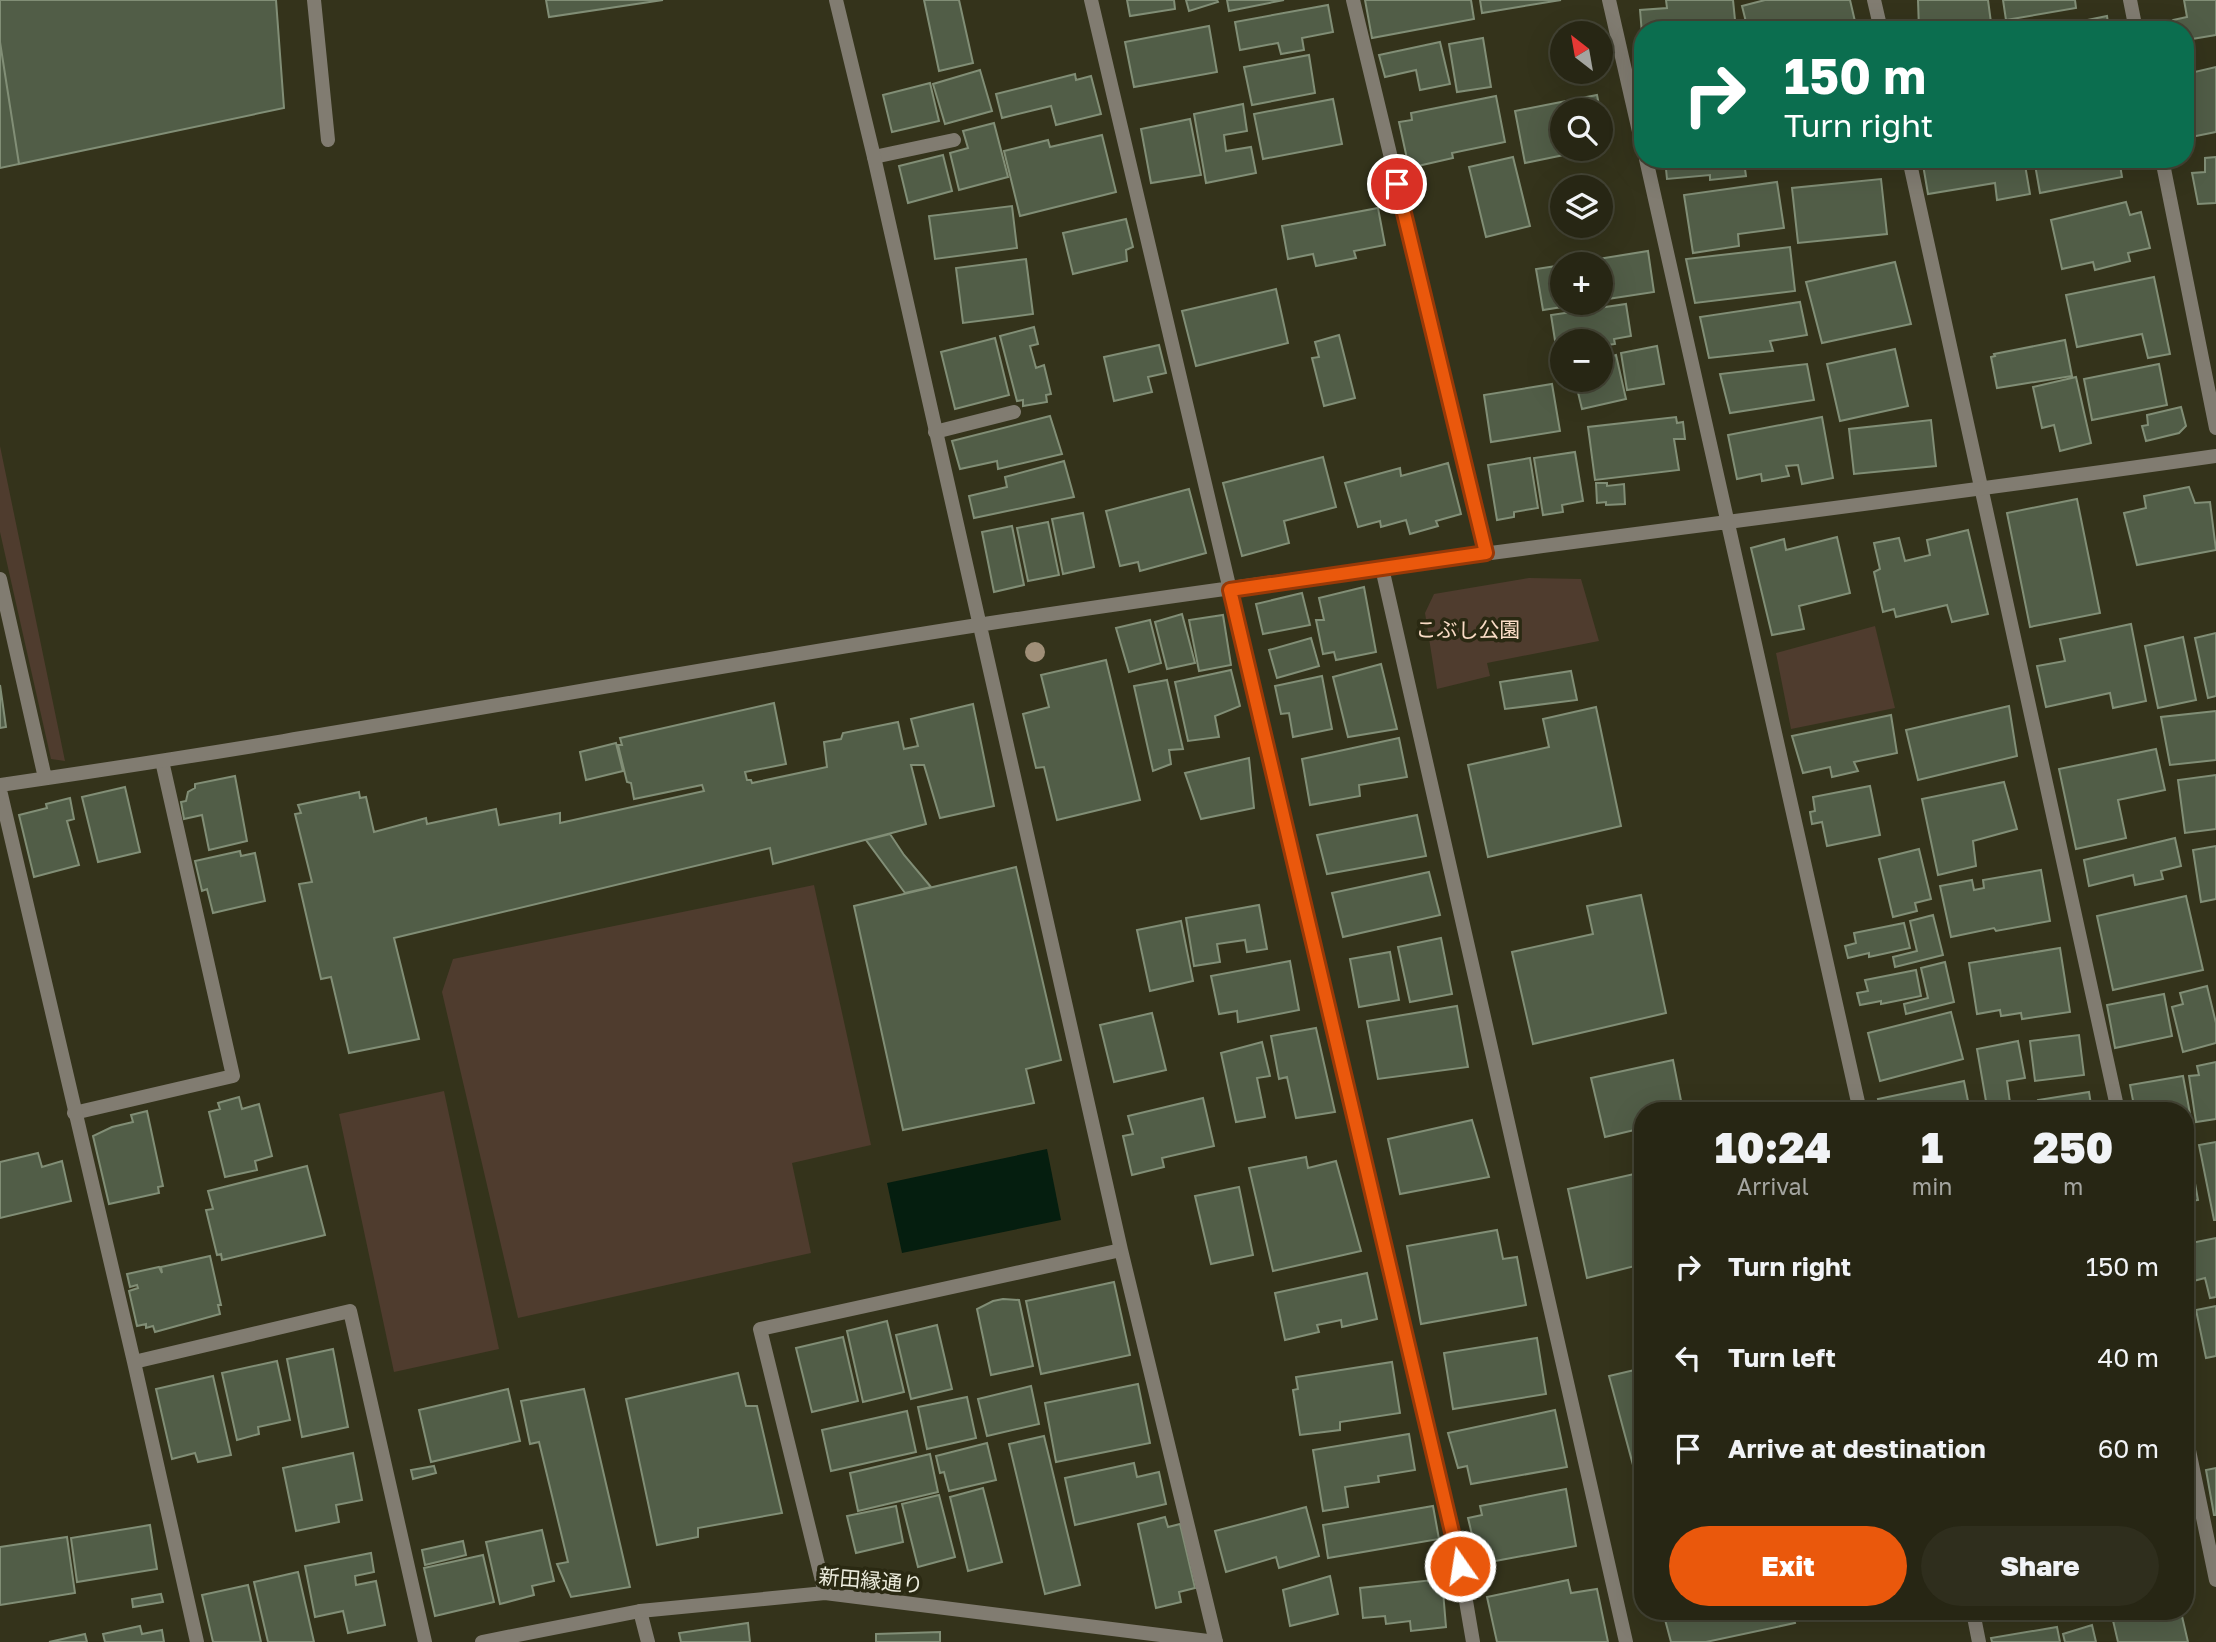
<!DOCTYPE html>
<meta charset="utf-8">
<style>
body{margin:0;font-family:"Golos Text","Noto Sans JP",sans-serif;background:#2f2e1d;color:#f1f3f6;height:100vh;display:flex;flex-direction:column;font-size:26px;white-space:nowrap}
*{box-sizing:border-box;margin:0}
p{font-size:23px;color:#a4a5a0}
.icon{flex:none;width:38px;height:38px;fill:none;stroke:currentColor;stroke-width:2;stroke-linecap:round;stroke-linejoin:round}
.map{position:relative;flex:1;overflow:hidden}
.panel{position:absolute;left:1634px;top:1102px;width:560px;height:518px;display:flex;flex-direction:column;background:#272614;border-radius:28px;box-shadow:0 7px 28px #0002,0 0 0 2px #434334}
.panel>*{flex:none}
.banner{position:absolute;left:1634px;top:21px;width:560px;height:147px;border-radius:28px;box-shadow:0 7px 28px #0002,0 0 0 2px #434334;background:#0b6e4f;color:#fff;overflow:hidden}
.needle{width:46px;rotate:329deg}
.fabs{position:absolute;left:1550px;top:21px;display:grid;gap:14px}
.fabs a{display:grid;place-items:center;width:63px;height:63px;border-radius:50%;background:#272614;box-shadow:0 7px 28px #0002,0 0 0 2px #434334;font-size:35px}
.pin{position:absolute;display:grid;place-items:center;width:60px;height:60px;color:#fff;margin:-30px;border:4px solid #fff;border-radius:50%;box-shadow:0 2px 7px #0007}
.me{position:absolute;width:77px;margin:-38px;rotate:347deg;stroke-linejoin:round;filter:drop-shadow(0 0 5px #0008)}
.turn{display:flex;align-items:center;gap:24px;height:147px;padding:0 35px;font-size:32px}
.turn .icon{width:91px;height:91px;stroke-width:2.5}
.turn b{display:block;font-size:49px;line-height:60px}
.eta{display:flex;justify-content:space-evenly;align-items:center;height:119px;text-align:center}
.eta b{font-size:42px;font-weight:800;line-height:49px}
.action{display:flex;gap:14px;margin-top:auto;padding:14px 35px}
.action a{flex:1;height:80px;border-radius:42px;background:#ea580c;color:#fff;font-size:28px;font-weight:800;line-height:80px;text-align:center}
.action a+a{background:#2f2e1d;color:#f1f3f6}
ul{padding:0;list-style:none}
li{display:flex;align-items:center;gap:21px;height:91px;padding:0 35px}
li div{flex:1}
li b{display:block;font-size:26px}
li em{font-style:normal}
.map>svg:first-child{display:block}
</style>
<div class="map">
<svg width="2216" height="1642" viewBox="0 0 2216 1642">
<rect width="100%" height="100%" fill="#34331b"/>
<path fill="#4f3c2e" d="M0,446L65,761L51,759L0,532Z
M1529,578L1581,579L1599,641L1487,663L1490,676L1437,689L1425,613L1434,594Z
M1875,626L1895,708L1791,729L1776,653Z
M814,885L871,1145L792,1163L811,1253L518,1318L442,992L453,959Z
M444,1091L499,1349L394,1372L339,1114Z"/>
<path fill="#051e0f" d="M1047,1149L1061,1220L902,1253L887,1183Z"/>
<path fill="#515d47" stroke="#818e76" stroke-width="2" d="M0,0H276L284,108L19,164L0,42Z
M546,0H663L549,17Z
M924,0H959L973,63L939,71Z
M1127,0H1174L1175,9L1130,16Z
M1186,0H1217L1218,2L1189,11Z
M1227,0H1284L1229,11Z
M1365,0H1471L1474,19L1372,38Z
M1480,0H1561L1482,13Z
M1666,0H1733L1736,30H1643V46L1640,10L1667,8Z
M1765,0H1850L1857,30H1748L1742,6Z
M1918,0H1988L1992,30H1919Z
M2003,0H2075L2076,8L2006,20Z
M2184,0H2216V35L2186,40V30H2175L2173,20L2187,17Z
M1328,5L1333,32L1302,38L1304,50L1281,54L1278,43L1240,50L1235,22Z
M2107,16L2109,30H2039Z
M1209,26L1217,72L1134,87L1125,42Z
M1483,38L1491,87L1457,92L1449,44Z
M0,42L19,164L0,168Z
M1440,42L1450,84L1420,90L1416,70L1385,77L1379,55Z
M1309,55L1315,93L1252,105L1244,67Z
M2216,67V132L2186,138V74Z
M980,70L992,111L945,124L933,84Z
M1075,74L1076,80L1091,76L1101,114L1056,125L1051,106L1002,118L996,94Z
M930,83L939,121L892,132L883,95Z
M1597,95L1600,110H1563V149H1593L1525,163L1515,111Z
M1496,96L1505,142L1452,153L1453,158L1409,168L1399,122L1412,120L1411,113Z
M1333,99L1342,144L1263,159L1254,114Z
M1243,104L1247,131L1224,135L1226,151L1251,147L1256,173L1206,183L1194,114Z
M1190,119L1201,175L1151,183L1141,129Z
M994,123L1008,177L959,190L950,153L968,148L963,131Z
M1102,135L1116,192L1020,216L1004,151L1048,140L1050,147Z
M943,155L952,191L908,203L899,166Z
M1513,157L1530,226L1486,237L1469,167Z
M2216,157V203L2198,204L2192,173L2205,172V158Z
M1665,159H1762V160L1744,162L1746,176L1710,180V175L1667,179Z
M1922,159H2024L2030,194L1997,200L1995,183L1928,194Z
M2034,159H2119L2122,177L2040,193Z
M1881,179L1887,234L1798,243L1792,188Z
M1777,182L1784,228L1738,234L1739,246L1693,253L1684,195Z
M2126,202L2130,215L2141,212L2150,248L2128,253L2130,261L2095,270L2093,262L2062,269L2051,220Z
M1012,206L1017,248L935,259L929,216Z
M1378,208L1385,245L1354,251L1356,258L1316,266L1313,254L1288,259L1282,226Z
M1126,219L1133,247L1126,250L1127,261L1073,274L1063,233Z
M1790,247L1795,291L1695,303L1686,259Z
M1648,251L1654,292L1601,300V264H1567Z
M1026,259L1033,314L963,323L956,268Z
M1895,262L1911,324L1822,343L1806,282Z
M1563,265V303H1587L1543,310L1536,269Z
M2154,277L2170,354L2148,358L2142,334L2077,347L2066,295Z
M1276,289L1288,343L1196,366L1182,311Z
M1800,302L1807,335L1770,341L1773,351L1709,358L1700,317Z
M1626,304L1631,336L1614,339L1615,344L1601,346V341H1563V352L1557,353L1551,315Z
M1034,327L1038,344L1030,346L1036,368L1044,365L1051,394L1046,395L1047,402L1023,406V400L1017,401L1000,336Z
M1339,335L1355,398L1324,406L1312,358L1319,357L1315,342Z
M995,338L1009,395L955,409L941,352Z
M2065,340L2072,376L1997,388L1991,357L1995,356L1994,354Z
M1159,345L1166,373L1148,377L1152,392L1114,401L1104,357Z
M1657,346L1664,384L1627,390L1621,353Z
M1895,349L1908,406L1840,421L1827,364Z
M1616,355L1626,399L1582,409L1575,380H1601V359Z
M1807,364L1814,400L1730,413L1720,374Z
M2159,364L2167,405L2092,420L2084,379Z
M2076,377L2091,443L2060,451L2054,425L2042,428L2033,387Z
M1552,384L1560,431L1491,442L1484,395Z
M2181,407L2186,426L2179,433L2146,441L2142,426L2148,425L2147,415Z
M1050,416L1062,454L998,469L997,461L960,469L952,441Z
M1676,417L1677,423L1683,422L1685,439H1674L1679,470L1595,480L1588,427Z
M1822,417L1833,478L1802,484L1798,465L1786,466L1789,476L1762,481L1761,474L1737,479L1728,435Z
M1931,420L1936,466L1854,474L1849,429Z
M1575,452L1583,501L1562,505L1563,512L1543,515L1534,458Z
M1323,457L1336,507L1284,521L1289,543L1242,556L1223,483Z
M1530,458L1538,508L1514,512V517L1497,520L1488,465Z
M1064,461L1074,497L974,518L969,496L1007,487L1005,477Z
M1448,463L1461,514L1436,521L1438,526L1410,534L1406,520L1381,527L1380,521L1358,527L1345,483L1400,468L1401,476Z
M1596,483H1607V486L1624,484L1625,504L1606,505V502L1597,503Z
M2189,487L2195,503L2210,502L2216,550L2137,565L2124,513L2146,508L2144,496Z
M1189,489L1206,553L1140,571L1138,562L1120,566L1106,511Z
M2077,499L2100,613L2030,627L2007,513Z
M1083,513L1094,567L1063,574L1052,519Z
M1048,522L1059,575L1028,581L1017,528Z
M1012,526L1024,585L994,592L982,532Z
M1968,530L1988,614L1952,622L1947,605L1896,617L1894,609L1883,612L1874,572L1880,569L1874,543L1899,538L1905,561L1930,555L1927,540Z
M1837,537L1850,593L1799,606L1804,629L1772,635L1751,548L1784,539L1786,550Z
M1364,587L1376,652L1336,660L1334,652L1323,654L1316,620H1324L1319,598Z
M1302,593L1310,625L1263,634L1256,604Z
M1182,614L1195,663L1167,669L1155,622Z
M1223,615L1231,665L1199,671L1189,620Z
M1150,620L1161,663L1129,672L1116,628Z
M2131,624L2146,701L2113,708L2110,693L2046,707L2037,666L2065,661L2060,639Z
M2216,633V696L2208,698L2195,638Z
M2183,637L2196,700L2158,708L2145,646Z
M1311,638L1319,666L1277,678L1269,650Z
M1106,660L1140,800L1057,820L1044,767L1036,768L1023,714L1049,707L1041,675Z
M1381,664L1397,729L1348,737L1333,677Z
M1231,670L1240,706L1215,716L1219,737L1188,741L1175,682Z
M1571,671L1577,700L1505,709L1500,682Z
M1322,676L1332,729L1293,737L1289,713L1281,714L1275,686Z
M1167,680L1183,749L1169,750L1171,764L1153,771L1134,686Z
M0,685L6,727L0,728Z
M774,703L786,764L745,772L747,780H751L752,783L827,767L824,742L841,739L843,733L898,722L904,749L918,746L911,719L973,704L994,806L940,818L924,765H911L926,824L773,864L770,848L394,938L419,1039L349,1053L331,977L321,979L299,884L312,882L295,814L301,813L298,805L359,792L360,798L366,797L374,832L426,818L427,824L496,809L499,825L560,813V823L704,791L702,785L634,799L631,783L627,782L618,745H622L620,738Z
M2009,706L2017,756L1918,780L1906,730Z
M1596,707L1621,826L1488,857L1468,765L1549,747L1543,719Z
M2216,711V760L2170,765L2161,717Z
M1891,715L1897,753L1854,762L1858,771L1832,777L1830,767L1803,773L1792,736Z
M1399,738L1407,777L1359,785L1360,796L1310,805L1302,759Z
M616,743L623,771L586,780L580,752Z
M2156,749L2165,790L2118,800L2126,838L2076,849L2059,769Z
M1249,758L1254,808L1201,819L1185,773Z
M2216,775V829L2185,833L2178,780Z
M235,776L247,841L209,850L202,815L184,819L181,802L186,801L188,792L195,788V784Z
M2004,782L2017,829L1973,841L1976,866L1938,875L1922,799Z
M1870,786L1880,835L1827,846L1822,822L1812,824L1810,812L1815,811L1813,797Z
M125,787L140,852L98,862L82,797Z
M70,798L74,819L67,821L79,865L34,877L19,815L47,808L46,804Z
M1417,815L1426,856L1327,874L1317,835Z
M890,834L904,855L931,887L905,893L866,840Z
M2175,838L2181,866L2161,871L2163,879L2135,885L2133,875L2089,886L2084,860Z
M2216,846V899L2201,902L2193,850Z
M1919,849L1931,899L1915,903L1917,911L1893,917L1879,859Z
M240,851L241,856L255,853L265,901L213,913L207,889L202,891L195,861Z
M1016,867L1061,1060L1026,1069L1034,1103L903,1130L854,906Z
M2041,870L2050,921L1996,931L1994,928L1951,937L1940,886L1972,880L1974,890L1984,888L1983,880Z
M1429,872L1440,915L1343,937L1332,893Z
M1641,895L1666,1013L1533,1044L1512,952L1593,934L1587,906Z
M2186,896L2203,970L2113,990L2097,916Z
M1259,905L1267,949L1247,952L1245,940L1217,944L1220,962L1194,966L1186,918Z
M1933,915L1943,955L1895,967L1893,957L1917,951L1910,921Z
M1181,921L1193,981L1150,991L1137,930Z
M1904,923L1910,948L1869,957V953L1848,958L1845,946L1856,943L1854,933Z
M1441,938L1452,994L1410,1002L1398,947Z
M2060,948L2070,1012L2022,1019L2021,1013L2001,1016L2000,1010L1977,1014L1969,963Z
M1390,952L1399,1000L1359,1007L1350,959Z
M1290,961L1299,1010L1238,1022L1237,1011L1219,1014L1211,976Z
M1945,962L1954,1002L1906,1014L1904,1004L1928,998L1921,968Z
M1916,970L1921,996L1881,1004V1001L1860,1005L1857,993L1868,991L1865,980Z
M2207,986L2216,1023V1043L2183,1052L2172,1007L2183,1004L2180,993Z
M2164,994L2172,1036L2115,1048L2107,1005Z
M1457,1006L1468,1067L1378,1079L1367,1021Z
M1951,1012L1963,1059L1880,1081L1868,1033Z
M1152,1013L1166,1070L1114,1082L1100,1025Z
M1316,1028L1335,1112L1296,1118L1287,1077L1279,1079L1271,1036Z
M2079,1035L2084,1075L2035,1081L2030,1041Z
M2018,1041L2025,1078L2007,1081L2010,1103L1987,1107L1977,1049Z
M1262,1042L1270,1076L1257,1078L1265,1117L1236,1122L1221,1053Z
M1673,1060L1683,1111H1643V1128L1605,1137L1591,1078Z
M2216,1062V1119L2196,1122L2189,1076L2199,1075L2197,1066Z
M2183,1076L2191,1119L2186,1120V1111H2135L2130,1085Z
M1964,1081L1970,1111H1881L1878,1099Z
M2089,1092L2092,1111H2040L2038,1100Z
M239,1097L242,1109L259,1104L272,1156L255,1161L257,1170L225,1177L209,1112L220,1109L218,1103Z
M1203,1098L1214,1146L1162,1158L1164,1167L1132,1175L1123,1136L1133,1134L1128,1116Z
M2030,1103L2031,1111H1990Z
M147,1111L163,1186L158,1187L159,1193L109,1204L93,1136L112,1127L133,1122L131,1115Z
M1472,1120L1489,1177L1400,1194L1388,1139Z
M2216,1142V1220H2214L2199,1145Z
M2186,1150H2189L2198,1200L2186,1202Z
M38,1153L42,1167L62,1161L71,1201L0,1218V1162Z
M1306,1157L1308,1168L1336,1161L1361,1251L1273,1271L1249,1168Z
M307,1166L325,1235L222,1260L221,1254L217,1255L206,1210L213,1209L208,1191Z
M1643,1172V1264L1587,1278L1568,1189Z
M1239,1187L1253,1255L1211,1264L1195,1196Z
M1497,1230L1503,1259L1517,1257L1526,1305L1421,1324L1407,1246Z
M2216,1238V1297L2210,1298L2205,1278L2186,1283V1244Z
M210,1256L221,1305H218L220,1314L155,1332L153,1326L146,1328V1324L137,1326L129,1291L138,1288L137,1285L130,1287L127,1274L159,1267L162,1273L161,1267Z
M1367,1273L1377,1319L1342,1327L1341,1320L1317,1325L1319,1332L1285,1340L1275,1293Z
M1114,1282L1130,1355L1041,1374L1026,1301Z
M1003,1299L1019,1300L1033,1366L991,1375L977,1309L993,1301Z
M2216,1306V1356L2206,1358L2196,1310Z
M887,1321L904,1392L863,1402L847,1331Z
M937,1325L952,1389L911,1399L896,1335Z
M843,1337L858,1401L812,1412L796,1348Z
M1537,1338L1546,1394L1453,1409L1444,1353Z
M333,1349L348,1427L302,1437L287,1359Z
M277,1361L290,1420L258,1427L259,1434L237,1440L222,1373Z
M1392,1362L1400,1413L1340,1422V1430L1300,1435L1293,1390L1298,1389L1296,1377Z
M1643,1368V1463L1633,1465L1609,1376Z
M738,1373L746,1406H757L782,1513L698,1528V1537L657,1545L626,1399Z
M213,1376L231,1455L198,1462L195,1453L172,1459L156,1389Z
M1138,1384L1150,1443L1056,1462L1045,1403Z
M1031,1386L1039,1424L987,1436L978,1399Z
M508,1389L520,1441L431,1462L419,1410Z
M584,1389L630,1587L571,1597L557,1564L568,1562L539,1442L530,1444L521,1401Z
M967,1397L976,1438L927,1449L918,1407Z
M1555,1410L1567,1467L1471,1484L1467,1466L1458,1468L1448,1433Z
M907,1411L916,1452L831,1471L822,1430Z
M1409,1434L1415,1470L1378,1476L1379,1482L1345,1487L1348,1507L1323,1511L1313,1450Z
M1044,1436L1080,1585L1045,1594L1009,1444Z
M987,1443L996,1480L949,1491L944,1472L940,1473L936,1456Z
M353,1453L362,1500L336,1505L339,1522L296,1531L283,1468Z
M930,1454L938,1492L858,1511L850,1473Z
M1134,1463L1137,1477L1159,1472L1166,1504L1075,1525L1065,1478Z
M434,1466L436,1473L413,1479L411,1470Z
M2216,1468V1515H2214L2206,1470Z
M983,1488L1002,1562L968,1571L950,1497Z
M1566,1489L1576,1546L1479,1564L1468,1518L1482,1515L1480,1506Z
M939,1495L955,1557L918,1567L902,1504Z
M896,1506L903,1542L856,1553L847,1516Z
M1433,1506L1439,1539L1328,1558L1323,1525Z
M1306,1507L1319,1556L1279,1568L1276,1557L1226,1572L1215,1531Z
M1165,1517L1168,1527L1180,1524L1195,1588L1179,1592L1181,1602L1156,1608L1138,1524Z
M150,1525L157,1569L77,1582L71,1538Z
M542,1530L554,1581L532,1586L534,1595L500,1604L486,1542Z
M67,1537L75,1593L0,1605V1547Z
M463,1541L466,1555L425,1565L422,1550Z
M371,1553L374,1572L355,1576L356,1585L376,1581L385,1625L348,1633L343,1611L315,1617L305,1566Z
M483,1555L494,1602L435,1616L424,1568Z
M298,1572L314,1642H268L254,1582Z
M1330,1576L1338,1614L1290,1626L1283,1590Z
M1442,1579L1446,1627L1411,1631L1410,1621L1386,1624L1385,1616L1363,1618L1360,1588Z
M1568,1580L1571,1593L1597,1589L1608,1642H1497L1487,1597Z
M248,1585L261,1642H213L202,1595Z
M161,1594L163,1602L133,1607L132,1599Z
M1663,1612H1792L1795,1623L1706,1642H1671Z
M2111,1612H2181L2188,1642H2118Z
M748,1623L750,1642H681L679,1633Z
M2092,1625L2096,1642H2065L2063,1634Z
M140,1626L142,1634L162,1630L164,1642H105L103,1634Z
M2057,1627L2060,1642H1992L1991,1638Z
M940,1632V1642H876V1634Z
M85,1634L87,1642H49Z"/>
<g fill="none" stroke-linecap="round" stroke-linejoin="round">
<path stroke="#817c71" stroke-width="14" d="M314,0L328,140
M1874,0L1881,30
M874,157L954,140
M1909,159L2118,1111
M935,432L1014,412
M74,1113L233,1076L162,761
M2186,1436L2216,1580"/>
<path stroke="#817c71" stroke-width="14" d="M836,0L874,157L1121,1250L1216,1642
M1091,0L1460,1566L1473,1642
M1353,0L1486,553
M1609,0L1643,149
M2130,0L2136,30
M1646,159L1860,1111
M2162,159L2216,428
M1382,568L1626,1642
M0,579L45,778
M0,785C327,738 652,676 978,625C1390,562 1804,515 2216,456
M0,790L134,1362L197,1642
M134,1362L350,1311L425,1642
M825,1593L760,1329L1121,1250
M640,1611L648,1642
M1973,1612L1979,1642"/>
<path stroke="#817c71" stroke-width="14" d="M482,1642L640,1611L825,1593L1216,1642"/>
</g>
<circle fill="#a08f78" cx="1035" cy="652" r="10"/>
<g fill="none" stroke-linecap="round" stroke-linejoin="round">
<g stroke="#983908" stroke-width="18">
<path id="route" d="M1397,184L1486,553L1230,590L1460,1566"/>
</g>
<use href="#route" stroke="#ea580c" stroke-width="12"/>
</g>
<g text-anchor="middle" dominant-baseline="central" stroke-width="7" stroke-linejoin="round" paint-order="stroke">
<g font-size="21" fill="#f9dbc5" stroke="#2a2912">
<text x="1468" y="629">こぶし公園</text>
</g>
<g font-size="21" fill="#ececdd" stroke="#2a2912">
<text transform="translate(871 1580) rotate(5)">新田縁通り</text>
</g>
</g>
</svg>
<div class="fabs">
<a><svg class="needle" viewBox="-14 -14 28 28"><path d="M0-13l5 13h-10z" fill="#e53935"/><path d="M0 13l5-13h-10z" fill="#a4a5a0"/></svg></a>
<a><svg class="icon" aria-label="search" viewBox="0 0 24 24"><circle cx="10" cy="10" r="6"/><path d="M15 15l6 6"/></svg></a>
<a><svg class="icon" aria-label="layers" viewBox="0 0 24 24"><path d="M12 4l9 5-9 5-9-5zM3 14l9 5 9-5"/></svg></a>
<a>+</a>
<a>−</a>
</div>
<div class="pin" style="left:1397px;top:184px;background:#d93025"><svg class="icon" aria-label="arrive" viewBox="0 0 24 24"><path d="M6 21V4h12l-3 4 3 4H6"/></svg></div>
<svg class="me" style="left:1460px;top:1566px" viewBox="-20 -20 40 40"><circle r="17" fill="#ea580c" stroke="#fff" stroke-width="3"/><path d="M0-11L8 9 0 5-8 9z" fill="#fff"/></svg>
<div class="banner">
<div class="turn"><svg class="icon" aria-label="right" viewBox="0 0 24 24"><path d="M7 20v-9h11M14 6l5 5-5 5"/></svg><div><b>150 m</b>Turn right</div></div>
</div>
<section class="panel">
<div class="eta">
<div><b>10:24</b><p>Arrival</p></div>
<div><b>1</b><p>min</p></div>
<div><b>250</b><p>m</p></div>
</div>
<ul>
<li><svg class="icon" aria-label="right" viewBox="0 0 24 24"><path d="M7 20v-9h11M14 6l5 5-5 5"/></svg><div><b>Turn right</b></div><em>150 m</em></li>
<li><svg class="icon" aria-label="left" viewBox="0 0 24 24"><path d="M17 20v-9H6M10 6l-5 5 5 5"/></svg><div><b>Turn left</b></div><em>40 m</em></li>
<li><svg class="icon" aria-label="arrive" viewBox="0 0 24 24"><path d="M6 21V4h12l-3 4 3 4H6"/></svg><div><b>Arrive at destination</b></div><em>60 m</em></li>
</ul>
<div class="action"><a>Exit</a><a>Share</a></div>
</section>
</div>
